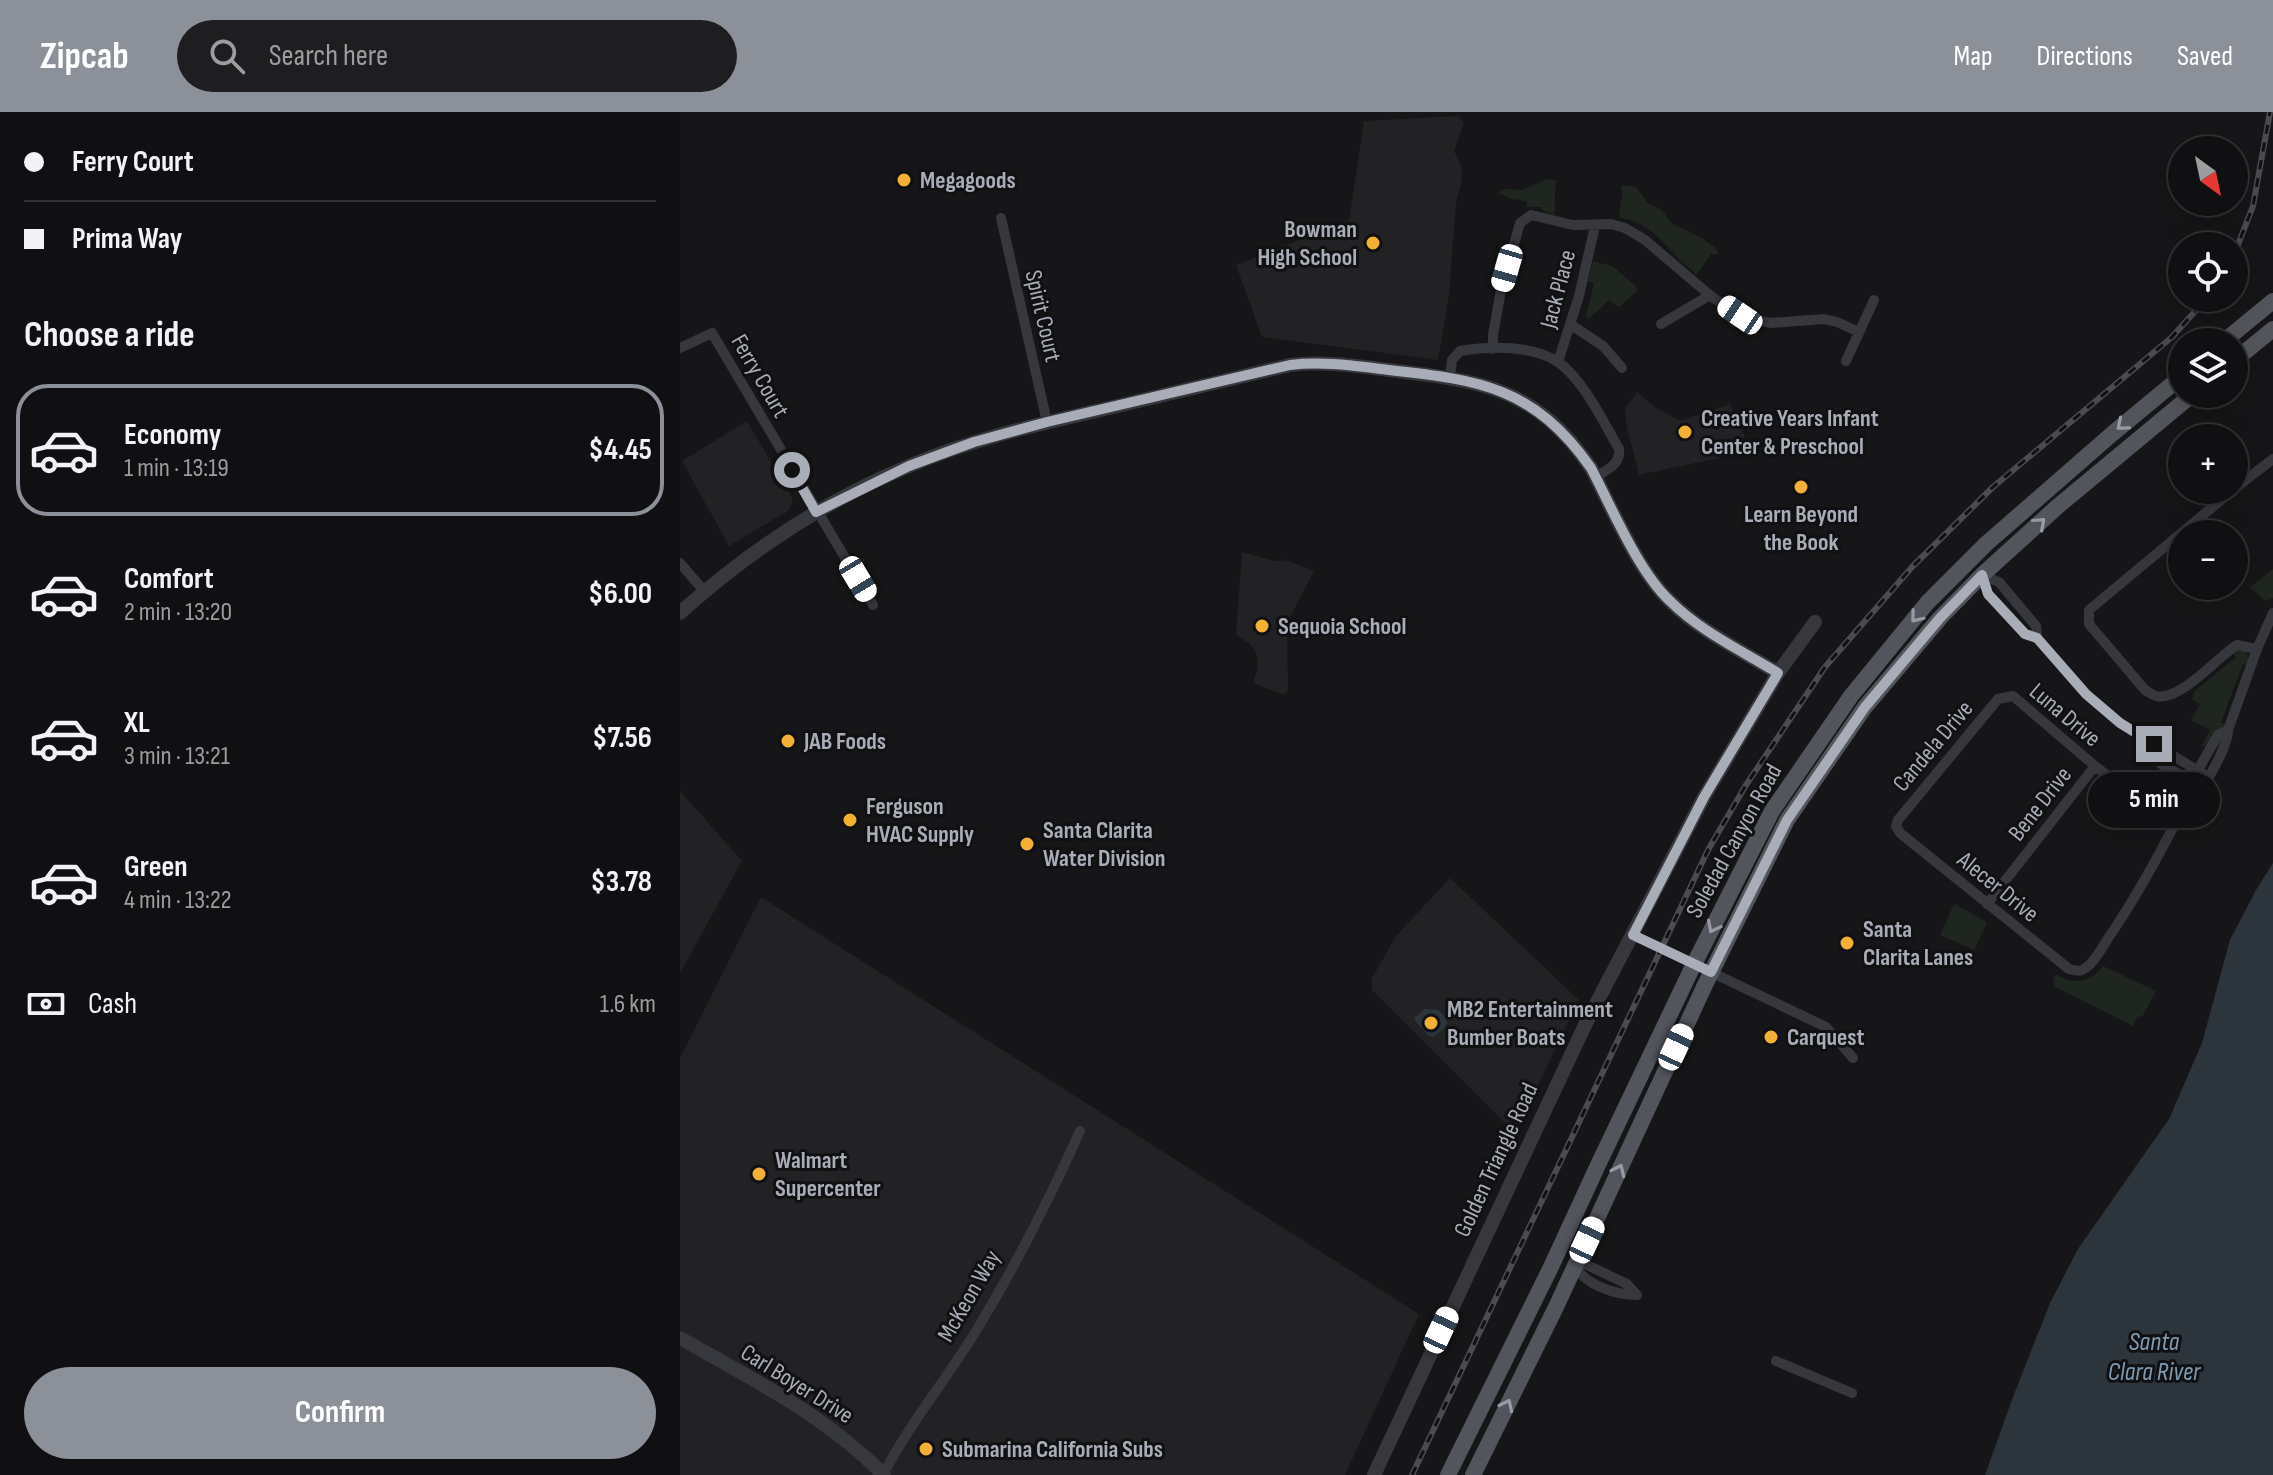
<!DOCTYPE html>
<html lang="en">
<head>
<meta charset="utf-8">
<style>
	:root { --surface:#101012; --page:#1e1e20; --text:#f1f3f6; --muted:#9c9d9f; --line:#303032; --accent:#8c9099 }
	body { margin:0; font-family:"Sofia Sans Condensed",sans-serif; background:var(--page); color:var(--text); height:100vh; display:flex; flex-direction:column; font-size:30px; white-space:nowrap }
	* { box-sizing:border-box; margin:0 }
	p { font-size:26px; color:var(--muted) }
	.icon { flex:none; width:44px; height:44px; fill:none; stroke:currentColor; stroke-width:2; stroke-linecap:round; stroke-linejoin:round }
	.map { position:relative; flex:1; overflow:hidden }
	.panel { display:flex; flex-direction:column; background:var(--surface); width:680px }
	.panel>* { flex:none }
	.banner { display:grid; align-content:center; height:176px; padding:0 24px; background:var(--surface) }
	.needle { width:52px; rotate:147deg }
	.buttons { position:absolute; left:1488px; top:24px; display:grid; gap:16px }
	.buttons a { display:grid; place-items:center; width:80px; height:80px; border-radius:50%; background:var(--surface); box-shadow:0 8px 32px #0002,0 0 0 2px var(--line); font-size:40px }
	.end { position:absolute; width:36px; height:36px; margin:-18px; border:10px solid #a8adb8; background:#111; box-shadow:0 0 0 4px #111 }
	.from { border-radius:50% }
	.bubble { position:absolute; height:56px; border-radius:28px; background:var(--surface); box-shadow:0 8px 32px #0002,0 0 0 2px var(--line); font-size:26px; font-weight:700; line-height:56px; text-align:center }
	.car { position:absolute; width:24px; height:48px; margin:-24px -12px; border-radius:10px; box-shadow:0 0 6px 2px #0007; background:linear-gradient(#fff 24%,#345 0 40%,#fff 0 76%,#345 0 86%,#fff 0) }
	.banner b { display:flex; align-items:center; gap:28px; height:76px; font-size:30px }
	.banner b+b { border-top:2px solid var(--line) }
	.banner i { width:20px; height:20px; background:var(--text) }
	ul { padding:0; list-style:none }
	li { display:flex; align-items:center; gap:24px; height:132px; margin:0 16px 12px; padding:0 8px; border:4px solid transparent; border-radius:32px }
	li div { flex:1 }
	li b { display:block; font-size:30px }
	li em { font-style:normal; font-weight:700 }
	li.on { border-color:var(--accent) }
	li>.icon { width:72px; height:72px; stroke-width:1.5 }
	h2 { padding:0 24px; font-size:36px; line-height:96px }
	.pay { display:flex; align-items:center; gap:20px; height:88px; padding:0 24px; font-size:30px }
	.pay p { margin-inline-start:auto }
	.primary-button { display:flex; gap:16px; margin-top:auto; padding:16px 24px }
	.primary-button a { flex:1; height:92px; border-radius:48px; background:var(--accent); color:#fff; font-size:32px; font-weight:700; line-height:92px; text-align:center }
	header { display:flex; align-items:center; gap:48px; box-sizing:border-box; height:112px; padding:0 40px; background:var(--accent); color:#fff }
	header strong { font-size:38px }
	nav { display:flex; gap:44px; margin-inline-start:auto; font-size:28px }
	.search { width:560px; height:72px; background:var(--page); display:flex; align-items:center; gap:20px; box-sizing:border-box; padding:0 28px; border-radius:44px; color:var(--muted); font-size:30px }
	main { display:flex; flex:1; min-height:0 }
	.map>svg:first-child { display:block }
	.built { fill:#222225 }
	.green { fill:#1e261f }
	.water { fill:#2c353c }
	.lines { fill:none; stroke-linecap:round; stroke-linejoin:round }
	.minor { stroke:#37383d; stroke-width:10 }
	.tertiary { stroke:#37383d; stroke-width:14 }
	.primary { stroke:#53555c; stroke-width:16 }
	.rail-casing { stroke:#4a4c52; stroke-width:6 }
	.rail { stroke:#111113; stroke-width:3; stroke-dasharray:9; stroke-linecap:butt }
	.oneway { stroke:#979ba6 }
	.route { stroke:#a8adb8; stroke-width:10 }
	.poi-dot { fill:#f2b134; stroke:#111113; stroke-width:3 }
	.labels { text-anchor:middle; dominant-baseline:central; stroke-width:6; stroke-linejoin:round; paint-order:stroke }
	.poi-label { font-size:24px; font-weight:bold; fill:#a8adb8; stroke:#111113; text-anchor:start }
	.street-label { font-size:24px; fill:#a8adb8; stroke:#111113 }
	.water-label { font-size:26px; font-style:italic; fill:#7f9bb3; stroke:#111113 }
</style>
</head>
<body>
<header>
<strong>Zipcab</strong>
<div class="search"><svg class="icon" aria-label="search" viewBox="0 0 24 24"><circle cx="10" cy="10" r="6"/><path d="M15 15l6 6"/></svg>Search here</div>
<nav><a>Map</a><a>Directions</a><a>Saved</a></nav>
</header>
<main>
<section class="panel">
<div class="banner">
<b><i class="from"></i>Ferry Court</b>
<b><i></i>Prima Way</b>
</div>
<h2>Choose a ride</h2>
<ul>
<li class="on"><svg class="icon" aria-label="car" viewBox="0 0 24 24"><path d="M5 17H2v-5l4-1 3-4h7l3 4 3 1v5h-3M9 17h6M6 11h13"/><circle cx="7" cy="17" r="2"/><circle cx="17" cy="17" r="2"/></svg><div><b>Economy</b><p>1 min · 13:19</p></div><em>$4.45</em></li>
<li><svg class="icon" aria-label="car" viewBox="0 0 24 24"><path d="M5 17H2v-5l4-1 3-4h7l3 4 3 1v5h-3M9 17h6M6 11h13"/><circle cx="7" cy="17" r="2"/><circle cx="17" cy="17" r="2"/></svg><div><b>Comfort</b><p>2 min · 13:20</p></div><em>$6.00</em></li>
<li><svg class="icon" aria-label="car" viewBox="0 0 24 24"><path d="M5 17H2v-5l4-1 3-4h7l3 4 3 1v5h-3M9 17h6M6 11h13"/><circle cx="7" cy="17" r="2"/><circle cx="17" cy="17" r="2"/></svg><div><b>XL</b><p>3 min · 13:21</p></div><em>$7.56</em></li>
<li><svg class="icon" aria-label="car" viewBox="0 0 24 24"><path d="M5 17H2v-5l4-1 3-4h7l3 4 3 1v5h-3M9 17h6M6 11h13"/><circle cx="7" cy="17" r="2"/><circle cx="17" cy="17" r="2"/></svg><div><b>Green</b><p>4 min · 13:22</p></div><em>$3.78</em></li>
</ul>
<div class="pay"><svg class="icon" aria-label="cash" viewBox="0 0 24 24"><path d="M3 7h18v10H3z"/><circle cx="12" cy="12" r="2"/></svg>Cash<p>1.6 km</p></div>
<div class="primary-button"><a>Confirm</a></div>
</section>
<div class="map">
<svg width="1593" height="1363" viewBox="0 0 1593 1363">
	<rect width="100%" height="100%" fill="#161618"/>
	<path class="built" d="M779,4L784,11L774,39L782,55L781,71L776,91L769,184L758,248L582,225L556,153L669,108L684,9Z
		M957,280L975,295L1000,309L1050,292L1065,325L1052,332L1039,346L959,363L947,316L945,301L946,295Z
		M67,309L113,387L109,398L49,434L2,349Z
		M562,440L595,449H602L603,447L634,459L609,507L607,521L608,578L604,583L573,571L578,555L576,540L569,531L556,523Z
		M0,679L62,749L0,861Z
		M770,766L899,888L835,1021L692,878V866L716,824Z
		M81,785L739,1202L665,1363H0V946Z"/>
	<path class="green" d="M867,67L876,68L874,103L862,98L861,95H846L847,90L835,87L834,88L818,81L826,77L842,78Z
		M941,73L956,75L967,90L982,98L991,111L1022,126L1037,137L1038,142H1031L1016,163C1011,156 1004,152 997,145C981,128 966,109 941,106L939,104L942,83Z
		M913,149L932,154L955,173L957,179L939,195L929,188L909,207L906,204L914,171L908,169Z
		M1593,457V486L1585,489L1570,475Z
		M1560,537L1566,540L1569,546L1566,553L1563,552L1541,610L1544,613L1525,635L1522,634L1530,618L1511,608L1520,592L1512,588L1515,579L1556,545L1553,541Z
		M1274,792L1290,800L1307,811L1294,838L1260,823Z
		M1423,854L1476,879L1462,905L1458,904L1453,914L1375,875L1373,870L1375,862C1393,873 1410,871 1423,854Z"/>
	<path class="water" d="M1593,751V1363H1305L1333,1285L1370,1191L1398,1137L1489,1007L1522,931L1550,828L1576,778Z
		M745,897L759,898L767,908L766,915L753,925L747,923C744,916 737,914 734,906Z"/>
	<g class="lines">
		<path class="minor" d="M321,106L367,310
			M890,212L923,234L942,256
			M981,212L1030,183
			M0,236L32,221L193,493
			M813,237V223L821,178L840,111L851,103L893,113L931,112L945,116L965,128L1032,185L1060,203L1090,211L1144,207L1157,210L1179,220
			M1166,249L1194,188
			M878,250L899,184L915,114
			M770,265L772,248L780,239C810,234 852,233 878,250C903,267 924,311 939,337C941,353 927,357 916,365
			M1554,377L1593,347
			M1553,378L1409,498V512L1465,578C1469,580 1472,583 1476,584C1500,590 1537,545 1557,533L1577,537
			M0,451L24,479
			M1302,463L1308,482L1345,522L1357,526L1406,582L1440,611L1528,665
			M1302,463L1319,470L1356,514L1357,526
			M1548,618C1549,635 1513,697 1498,706V694L1511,670L1538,623Z
			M1548,618L1577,537L1593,501
			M1474,632L1476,645L1481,652L1516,672
			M1493,715L1415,654L1333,584L1318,587L1218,708L1216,714L1220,721L1389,857C1396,859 1401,860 1407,855C1416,848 1422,835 1429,825C1455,787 1477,747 1498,706
			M1307,792L1415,654
			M953,823L1146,915L1173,946
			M905,1152L947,1172L957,1183C936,1183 905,1173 895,1154Z
			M1096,1249L1172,1281
			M203,1363C229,1312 266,1268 296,1219C335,1155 369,1088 400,1019"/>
		<path class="tertiary" d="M0,501C68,440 144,389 229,354C294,326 364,311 433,295C492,281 551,267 610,253C643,249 675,254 709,258C800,269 855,274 911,356C932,396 958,459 990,489C1020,519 1062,539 1098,561
			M0,1226C75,1269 142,1301 204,1363
			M694,1363L905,913L1024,685L1098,561L1135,510"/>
		<path class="primary" d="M1543,230L1593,189
			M1554,249L1593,217
			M768,1363L870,1157L918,1053L1014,852L1092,699L1171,584L1247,491L1307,431L1432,322L1502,264
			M793,1363L876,1195L1024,875L1107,708L1185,595L1260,506L1302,463L1377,395L1513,282"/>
		<defs>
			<path id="rail" d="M1554,143L1573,94L1590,0
				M732,1363L1028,738L1066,673L1145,555L1232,455L1313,375L1492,225L1527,186"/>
		</defs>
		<use href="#rail" class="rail-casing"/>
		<use href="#rail" class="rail"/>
	</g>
	<defs><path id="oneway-chevron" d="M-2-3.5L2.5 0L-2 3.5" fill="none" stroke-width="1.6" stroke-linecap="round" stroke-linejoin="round" transform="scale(2)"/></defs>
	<g class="oneway">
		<use href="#oneway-chevron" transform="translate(1442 313) rotate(140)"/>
		<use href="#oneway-chevron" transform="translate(1360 411) rotate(-42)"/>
		<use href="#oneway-chevron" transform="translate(1236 505) rotate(129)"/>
		<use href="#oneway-chevron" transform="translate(1033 815) rotate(117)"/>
		<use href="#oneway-chevron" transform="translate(939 1058) rotate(-65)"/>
		<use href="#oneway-chevron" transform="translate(827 1293) rotate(-64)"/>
	</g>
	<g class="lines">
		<path class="route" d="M112,358L136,400L229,354L294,330L367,310L610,253C643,249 675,254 709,258C800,268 854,275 911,356C932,396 958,459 990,489C1020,519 1062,539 1098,561L1024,685L953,823L1031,860L1107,708L1185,595L1260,506L1302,463L1308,482L1345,522L1357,526L1406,582L1440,611L1474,632"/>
	</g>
	<g class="poi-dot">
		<circle cx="224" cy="68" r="8"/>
		<circle cx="693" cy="131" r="8"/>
		<circle cx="1005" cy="320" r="8"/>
		<circle cx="1121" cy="375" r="8"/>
		<circle cx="582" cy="514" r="8"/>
		<circle cx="108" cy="629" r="8"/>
		<circle cx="170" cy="708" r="8"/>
		<circle cx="347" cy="732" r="8"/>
		<circle cx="1167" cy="831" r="8"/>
		<circle cx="751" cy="911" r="8"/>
		<circle cx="1091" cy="925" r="8"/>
		<circle cx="79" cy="1062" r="8"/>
		<circle cx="246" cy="1337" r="8"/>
	</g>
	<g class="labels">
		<g class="poi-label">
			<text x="240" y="68">Megagoods</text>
			<text x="677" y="117" text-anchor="end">Bowman<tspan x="677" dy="28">High School</tspan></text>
			<text x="1021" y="306">Creative Years Infant<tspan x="1021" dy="28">Center &amp; Preschool</tspan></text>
			<text x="1121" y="402" text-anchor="middle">Learn Beyond<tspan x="1121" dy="28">the Book</tspan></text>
			<text x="598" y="514">Sequoia School</text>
			<text x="124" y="629">JAB Foods</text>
			<text x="186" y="694">Ferguson<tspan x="186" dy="28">HVAC Supply</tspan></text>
			<text x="363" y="718">Santa Clarita<tspan x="363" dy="28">Water Division</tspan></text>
			<text x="1183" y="817">Santa<tspan x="1183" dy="28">Clarita Lanes</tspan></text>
			<text x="767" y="897">MB2 Entertainment<tspan x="767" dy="28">Bumber Boats</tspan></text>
			<text x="1107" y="925">Carquest</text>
			<text x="95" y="1048">Walmart<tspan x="95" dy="28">Supercenter</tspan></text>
			<text x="262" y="1337">Submarina California Subs</text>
		</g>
		<g class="street-label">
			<text transform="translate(878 177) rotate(-75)">Jack Place</text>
			<text transform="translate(363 204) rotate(77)">Spirit Court</text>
			<text transform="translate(80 264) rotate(60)">Ferry Court</text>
			<text transform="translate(1385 603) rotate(40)">Luna Drive</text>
			<text transform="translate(1253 634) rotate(-50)">Candela Drive</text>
			<text transform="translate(1360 692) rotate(-52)">Bene Drive</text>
			<text transform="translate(1054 729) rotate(-61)">Soledad Canyon Road</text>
			<text transform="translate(1318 775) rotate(39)">Alecer Drive</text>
			<text transform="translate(816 1048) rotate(-65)">Golden Triangle Road</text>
			<text transform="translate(289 1184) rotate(-60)">McKeon Way</text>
			<text transform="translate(117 1272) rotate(32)">Carl Boyer Drive</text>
		</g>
		<g class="water-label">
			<text x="1474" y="1230">Santa<tspan x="1474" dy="30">Clara River</tspan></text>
		</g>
	</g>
</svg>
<div class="buttons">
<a><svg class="needle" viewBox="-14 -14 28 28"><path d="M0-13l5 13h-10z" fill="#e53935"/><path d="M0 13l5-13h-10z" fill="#9c9d9f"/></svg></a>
<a><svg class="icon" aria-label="locate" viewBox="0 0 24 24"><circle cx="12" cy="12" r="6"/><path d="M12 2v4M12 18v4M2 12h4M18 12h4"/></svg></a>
<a><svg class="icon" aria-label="layers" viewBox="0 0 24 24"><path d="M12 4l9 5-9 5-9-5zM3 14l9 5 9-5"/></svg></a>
<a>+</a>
<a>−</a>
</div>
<i class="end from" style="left:112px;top:358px"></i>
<i class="end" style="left:1474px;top:632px"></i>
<div class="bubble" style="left:1408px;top:660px;width:132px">5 min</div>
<i class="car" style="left:827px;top:156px;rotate:196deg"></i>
<i class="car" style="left:1060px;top:203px;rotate:304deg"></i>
<i class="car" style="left:178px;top:467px;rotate:149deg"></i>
<i class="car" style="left:996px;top:935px;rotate:25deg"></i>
<i class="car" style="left:907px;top:1128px;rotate:25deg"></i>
<i class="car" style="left:761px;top:1218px;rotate:25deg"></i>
</div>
</main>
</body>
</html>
